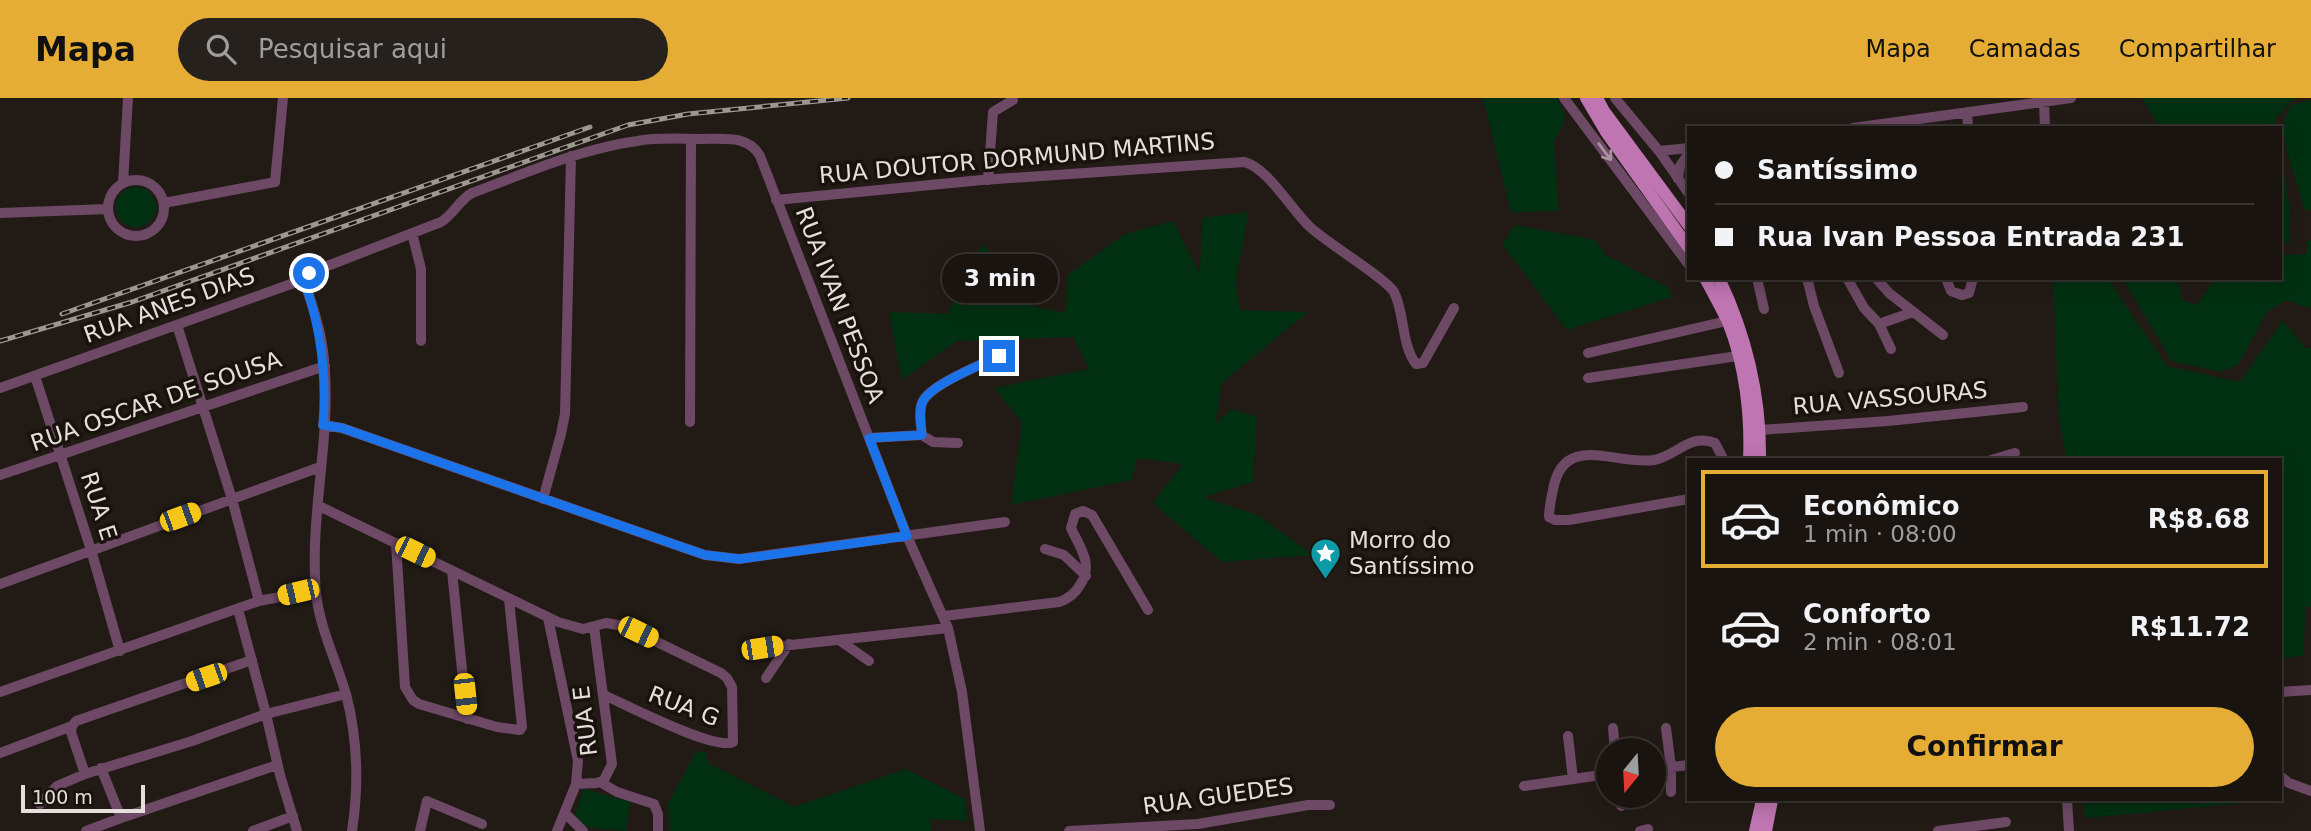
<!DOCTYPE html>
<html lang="pt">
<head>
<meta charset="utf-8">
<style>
	:root { --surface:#1a1410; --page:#27211e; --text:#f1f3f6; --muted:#9f9e9f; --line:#383330; --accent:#e5ad36 }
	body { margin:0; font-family:"DejaVu Sans",sans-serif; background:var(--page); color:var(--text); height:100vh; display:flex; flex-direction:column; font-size:26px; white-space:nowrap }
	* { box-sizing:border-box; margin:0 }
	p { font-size:23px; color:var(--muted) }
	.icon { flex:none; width:38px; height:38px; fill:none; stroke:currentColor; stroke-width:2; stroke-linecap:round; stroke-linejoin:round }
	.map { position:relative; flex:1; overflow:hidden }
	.details { position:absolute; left:1687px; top:360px; width:595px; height:343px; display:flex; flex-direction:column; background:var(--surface); border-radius:0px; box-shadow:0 4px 18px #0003,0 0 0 2px var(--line) }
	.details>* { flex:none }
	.guide { position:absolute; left:1687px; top:28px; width:595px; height:154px; border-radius:0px; box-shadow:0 4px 18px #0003,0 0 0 2px var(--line); display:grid; align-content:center; height:154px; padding:0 28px; background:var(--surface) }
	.needle { width:46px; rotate:198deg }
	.controls { position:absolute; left:1596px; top:640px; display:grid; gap:14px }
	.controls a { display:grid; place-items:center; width:70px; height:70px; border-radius:50%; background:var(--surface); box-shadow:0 4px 18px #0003,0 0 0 2px var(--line); font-size:35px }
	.scale { position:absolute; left:21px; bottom:18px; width:124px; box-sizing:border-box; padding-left:7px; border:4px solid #e4dfdb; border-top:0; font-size:19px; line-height:24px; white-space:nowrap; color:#e4dfdb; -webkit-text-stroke:5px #19120c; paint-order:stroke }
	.end { position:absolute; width:32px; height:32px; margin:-16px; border:9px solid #1a73e8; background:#fff; box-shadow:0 0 0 4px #fff }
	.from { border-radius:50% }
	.bubble { position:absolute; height:49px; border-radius:24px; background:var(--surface); box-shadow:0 4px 18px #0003,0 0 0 2px var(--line); font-size:23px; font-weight:800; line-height:49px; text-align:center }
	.car { position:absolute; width:21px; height:42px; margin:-21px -10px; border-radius:9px; box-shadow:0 0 5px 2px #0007; background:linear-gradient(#f5c518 24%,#345 0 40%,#f5c518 0 76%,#345 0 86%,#f5c518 0) }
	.guide b { display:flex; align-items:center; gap:24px; height:66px; font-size:26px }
	.guide b+b { border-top:2px solid var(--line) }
	.guide i { width:18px; height:18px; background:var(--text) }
	ul { padding:12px 0 0; list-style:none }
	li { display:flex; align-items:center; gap:21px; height:98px; margin:0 14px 10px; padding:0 14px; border:4px solid transparent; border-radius:0px }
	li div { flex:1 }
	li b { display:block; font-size:26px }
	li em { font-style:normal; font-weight:800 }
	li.active { border-color:var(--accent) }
	li>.icon { width:63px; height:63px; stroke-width:1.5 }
	.primary-button { display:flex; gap:14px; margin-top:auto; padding:14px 28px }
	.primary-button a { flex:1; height:80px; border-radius:42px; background:var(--accent); color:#111; font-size:28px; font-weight:800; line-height:80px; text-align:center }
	header { display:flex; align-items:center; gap:42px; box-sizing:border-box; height:98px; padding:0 35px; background:var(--accent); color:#111 }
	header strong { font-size:33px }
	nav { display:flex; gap:38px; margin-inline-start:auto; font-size:24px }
	.search { width:490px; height:63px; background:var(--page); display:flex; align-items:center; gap:18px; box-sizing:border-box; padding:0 24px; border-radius:38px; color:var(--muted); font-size:26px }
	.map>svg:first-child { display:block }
	.green { fill:#003011 }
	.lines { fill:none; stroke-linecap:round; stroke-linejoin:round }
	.minor { stroke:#6d4966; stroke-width:10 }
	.major { stroke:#bf75b1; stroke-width:12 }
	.rail-casing { stroke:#9d9792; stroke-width:5 }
	.rail { stroke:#19120c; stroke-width:2.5; stroke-dasharray:8; stroke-linecap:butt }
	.oneway { stroke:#a894a0 }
	.route { stroke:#1a73e8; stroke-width:9 }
	.labels { text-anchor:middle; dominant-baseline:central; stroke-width:7; stroke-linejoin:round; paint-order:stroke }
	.street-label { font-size:23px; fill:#e4dfdb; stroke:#19120c }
	.poi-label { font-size:23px; fill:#e4dfdb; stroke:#19120c; text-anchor:start }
</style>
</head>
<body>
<header>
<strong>Mapa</strong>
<div class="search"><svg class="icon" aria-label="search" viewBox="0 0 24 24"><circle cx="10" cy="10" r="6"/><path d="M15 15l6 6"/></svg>Pesquisar aqui</div>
<nav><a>Mapa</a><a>Camadas</a><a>Compartilhar</a></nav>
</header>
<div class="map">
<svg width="2311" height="733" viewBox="0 0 2311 733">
	<rect width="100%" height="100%" fill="#221b15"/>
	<path class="green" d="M1483,0H1557L1566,19L1554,44L1559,113L1511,114Z
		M2142,0H2294L2275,21L2277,30H2160Z
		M2311,2V113L2305,112L2288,57L2282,28L2291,7Z
		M2280,51L2290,111L2289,145L2280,143Z
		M116 109a20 20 0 1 1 40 0a20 20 0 1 1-40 0Z
		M1248,114L1236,185L1240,212L1308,214L1222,285L1216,325L1232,311L1257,319L1253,384L1203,399L1259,418L1313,457L1222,464L1153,405L1183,366L1137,360L1132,382L1011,407L1022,324L994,290L1089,271L1073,239L957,243L902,282L889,214L948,216L983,145L1031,208L1065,215L1068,177L1125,136L1173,123L1200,176L1202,120Z
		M1515,127L1595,142L1606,157L1667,189L1672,199L1567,232L1502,146Z
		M2306,143H2311V211L2287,202L2267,214L2238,267L2221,274L2172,263L2122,180H2177L2182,202L2197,207L2215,180H2280V157L2307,156Z
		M2053,180H2107L2167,268L2240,284L2283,222L2304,249L2311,250V509H2305L2304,557L2280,561V362H2067L2059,322Z
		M696,653L705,654L708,665L794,709L906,671L965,701L967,723L931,721V733H670L668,706Z
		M584,691L631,704L626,733L587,729L575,717Z
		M2084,702H2275L2085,720Z"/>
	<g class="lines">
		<path class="minor" d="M1564,0L1689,167
			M1615,0L1659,53L1689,96
			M2044,3L2045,30
			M1967,14L1968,30
			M1853,30L2071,0
			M1659,53L1689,50
			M1678,81L1680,68L1689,55
			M988,82L993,14L1013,2
			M108 110a28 28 0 1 1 56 0a28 28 0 1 1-56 0Z
			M123,85L128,0
			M776,102L982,82L1244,64C1267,69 1291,111 1309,128C1325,144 1386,180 1394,194C1405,216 1401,246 1416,266L1423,265L1454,210
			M164,105L275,84L283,0
			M0,115L108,111
			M412,135L421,171V243
			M303,180C312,206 322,234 324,262C332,339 309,417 316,495C320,531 336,562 346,596C358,642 359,687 352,733
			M1757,180L1764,211
			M1807,180L1814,208L1839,275
			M1847,180L1864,210L1879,226L1891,251
			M1876,180L1889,195L1943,237
			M1946,180L1951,193L1962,197L1969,195L1973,180
			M1879,226L1913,214
			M177,227L232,401L259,503
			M1588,255L1727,223
			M35,278L91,452L120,553
			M1588,280L1738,258
			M0,290L291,186L317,172L441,124C454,116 459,102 472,95C526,75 580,51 637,43C659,39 681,41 702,41C724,41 748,37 760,58L907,438L948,530L962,594L980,733
			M690,324L691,41
			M323,327L342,330L676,447L705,457L739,461L1005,424
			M1760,332L1888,323L2023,309
			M922,337C921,327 918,312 923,303C932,286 981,267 999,258
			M869,340L922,337L933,344L958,345
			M1991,362L2015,355
			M0,377L325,268
			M543,401L561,336L565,316L571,58
			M1689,401L1569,422H1555L1549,419C1549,410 1551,401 1553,392C1563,333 1617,368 1654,362C1677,358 1689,335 1715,345L1724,362
			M319,408L558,524L583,531L606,525L624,528L721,575L727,580L732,589L733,644C715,653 626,607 604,597
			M396,445L405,589L413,602L419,606L497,629L520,632L522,629L509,501
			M1045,451L1064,457L1086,478
			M452,473L467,621
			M0,486L320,369
			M238,511L266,616L280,677L297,733
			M944,518L1059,504C1068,501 1075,496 1080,487C1094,466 1080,450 1071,430L1075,416L1083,413L1092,417L1148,512
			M548,520L578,663L576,686L557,733
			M839,542L869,563
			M763,550L948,530
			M766,580L789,546
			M0,594L259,503L316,492
			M2280,594L2311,592
			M1613,630L1615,653
			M1666,630L1671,669V694
			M1568,638L1573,681
			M0,655L72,628
			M101,670L121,720L277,667
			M1654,671L1689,667
			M85,676L71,634L72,628L76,623L252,562
			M2280,678L2289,685L2311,693
			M600,684L617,694L654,706L658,716V733
			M576,686L597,685L604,682L612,666L594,529
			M1524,688L1608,676
			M1620,698L1621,708
			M2067,702L2069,733
			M40,706L57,688L85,676L192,643L266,616L346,596
			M565,715L583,733
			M86,733L121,720
			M253,733L293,718
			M420,733L427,703L482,726
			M1069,733L1198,726L1308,707H1330
			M1640,733L1648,731
			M1938,733L2006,724"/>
		<path class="major" d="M1586,0L1606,34L1689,150
			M1597,0L1604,13L1689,128
			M1705,180C1713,195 1721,209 1728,224C1745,266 1751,317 1749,362
			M1719,180C1746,237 1761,299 1760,362
			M1755,733L1762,702
			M1766,733L1772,702"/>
		<defs>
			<path id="rail" d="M62,216L590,29
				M0,243L132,204L628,27L688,16L848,0"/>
		</defs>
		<use href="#rail" class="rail-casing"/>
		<use href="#rail" class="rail"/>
	</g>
	<defs><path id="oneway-shaft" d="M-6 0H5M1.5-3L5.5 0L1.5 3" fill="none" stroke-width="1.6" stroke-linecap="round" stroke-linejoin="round" transform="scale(1.75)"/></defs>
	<use class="oneway" href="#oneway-shaft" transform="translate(1605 54) rotate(53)"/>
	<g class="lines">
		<path class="route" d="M309,175L303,180C321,228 327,275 323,327L342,330L676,447L705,457L740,461L907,438L869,340L922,337C921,327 918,312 923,303C932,286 981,267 999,258"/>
	</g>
	<defs>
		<symbol id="sight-pin" viewBox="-11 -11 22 30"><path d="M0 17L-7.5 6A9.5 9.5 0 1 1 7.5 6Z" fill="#0f9aa8" stroke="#19120c"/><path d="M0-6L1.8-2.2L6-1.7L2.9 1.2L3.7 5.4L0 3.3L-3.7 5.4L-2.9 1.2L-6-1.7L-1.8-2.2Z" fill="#fff"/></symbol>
	</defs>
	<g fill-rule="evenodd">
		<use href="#sight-pin" x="1308" y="438" width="35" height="47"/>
	</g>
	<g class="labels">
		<g class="street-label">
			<text transform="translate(1017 60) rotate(-5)">RUA DOUTOR DORMUND MARTINS</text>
			<text transform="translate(169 207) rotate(-20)">RUA ANES DIAS</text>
			<text transform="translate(840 207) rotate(69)">RUA IVAN PESSOA</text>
			<text transform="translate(1890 300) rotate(-5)">RUA VASSOURAS</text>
			<text transform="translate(156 303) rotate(-19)">RUA OSCAR DE SOUSA</text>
			<text transform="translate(99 408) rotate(72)">RUA E</text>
			<text transform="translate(684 608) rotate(21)">RUA G</text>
			<text transform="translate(585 623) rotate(-97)">RUA E</text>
			<text transform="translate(1218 698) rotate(-8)">RUA GUEDES</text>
		</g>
		<g class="poi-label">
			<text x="1349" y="442">Morro do<tspan x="1349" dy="26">Santíssimo</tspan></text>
		</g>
	</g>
</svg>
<div class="controls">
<a><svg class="needle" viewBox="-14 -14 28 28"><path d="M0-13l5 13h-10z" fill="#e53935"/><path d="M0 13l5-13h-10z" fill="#9f9e9f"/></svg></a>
</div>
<div class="scale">100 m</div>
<i class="end from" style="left:309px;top:175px"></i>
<i class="end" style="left:999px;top:258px"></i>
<div class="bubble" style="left:942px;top:156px;width:116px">3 min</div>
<i class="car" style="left:180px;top:419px;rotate:70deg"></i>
<i class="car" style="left:415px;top:454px;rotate:116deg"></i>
<i class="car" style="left:298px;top:494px;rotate:257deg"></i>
<i class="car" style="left:638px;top:534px;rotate:116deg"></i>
<i class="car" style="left:762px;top:550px;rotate:81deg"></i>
<i class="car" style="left:206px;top:579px;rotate:251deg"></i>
<i class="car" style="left:465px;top:596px;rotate:174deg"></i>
<div class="guide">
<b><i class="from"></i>Santíssimo</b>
<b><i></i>Rua Ivan Pessoa Entrada 231</b>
</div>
<section class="details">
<ul>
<li class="active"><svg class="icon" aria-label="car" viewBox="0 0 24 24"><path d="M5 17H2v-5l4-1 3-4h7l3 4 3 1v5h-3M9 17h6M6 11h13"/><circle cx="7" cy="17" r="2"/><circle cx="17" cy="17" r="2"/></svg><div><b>Econômico</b><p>1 min · 08:00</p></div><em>R$8.68</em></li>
<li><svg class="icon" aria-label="car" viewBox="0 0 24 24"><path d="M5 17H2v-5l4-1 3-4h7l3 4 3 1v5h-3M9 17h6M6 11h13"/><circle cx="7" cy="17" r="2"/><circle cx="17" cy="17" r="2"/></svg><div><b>Conforto</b><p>2 min · 08:01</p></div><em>R$11.72</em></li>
</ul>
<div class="primary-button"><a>Confirmar</a></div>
</section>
</div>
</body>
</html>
